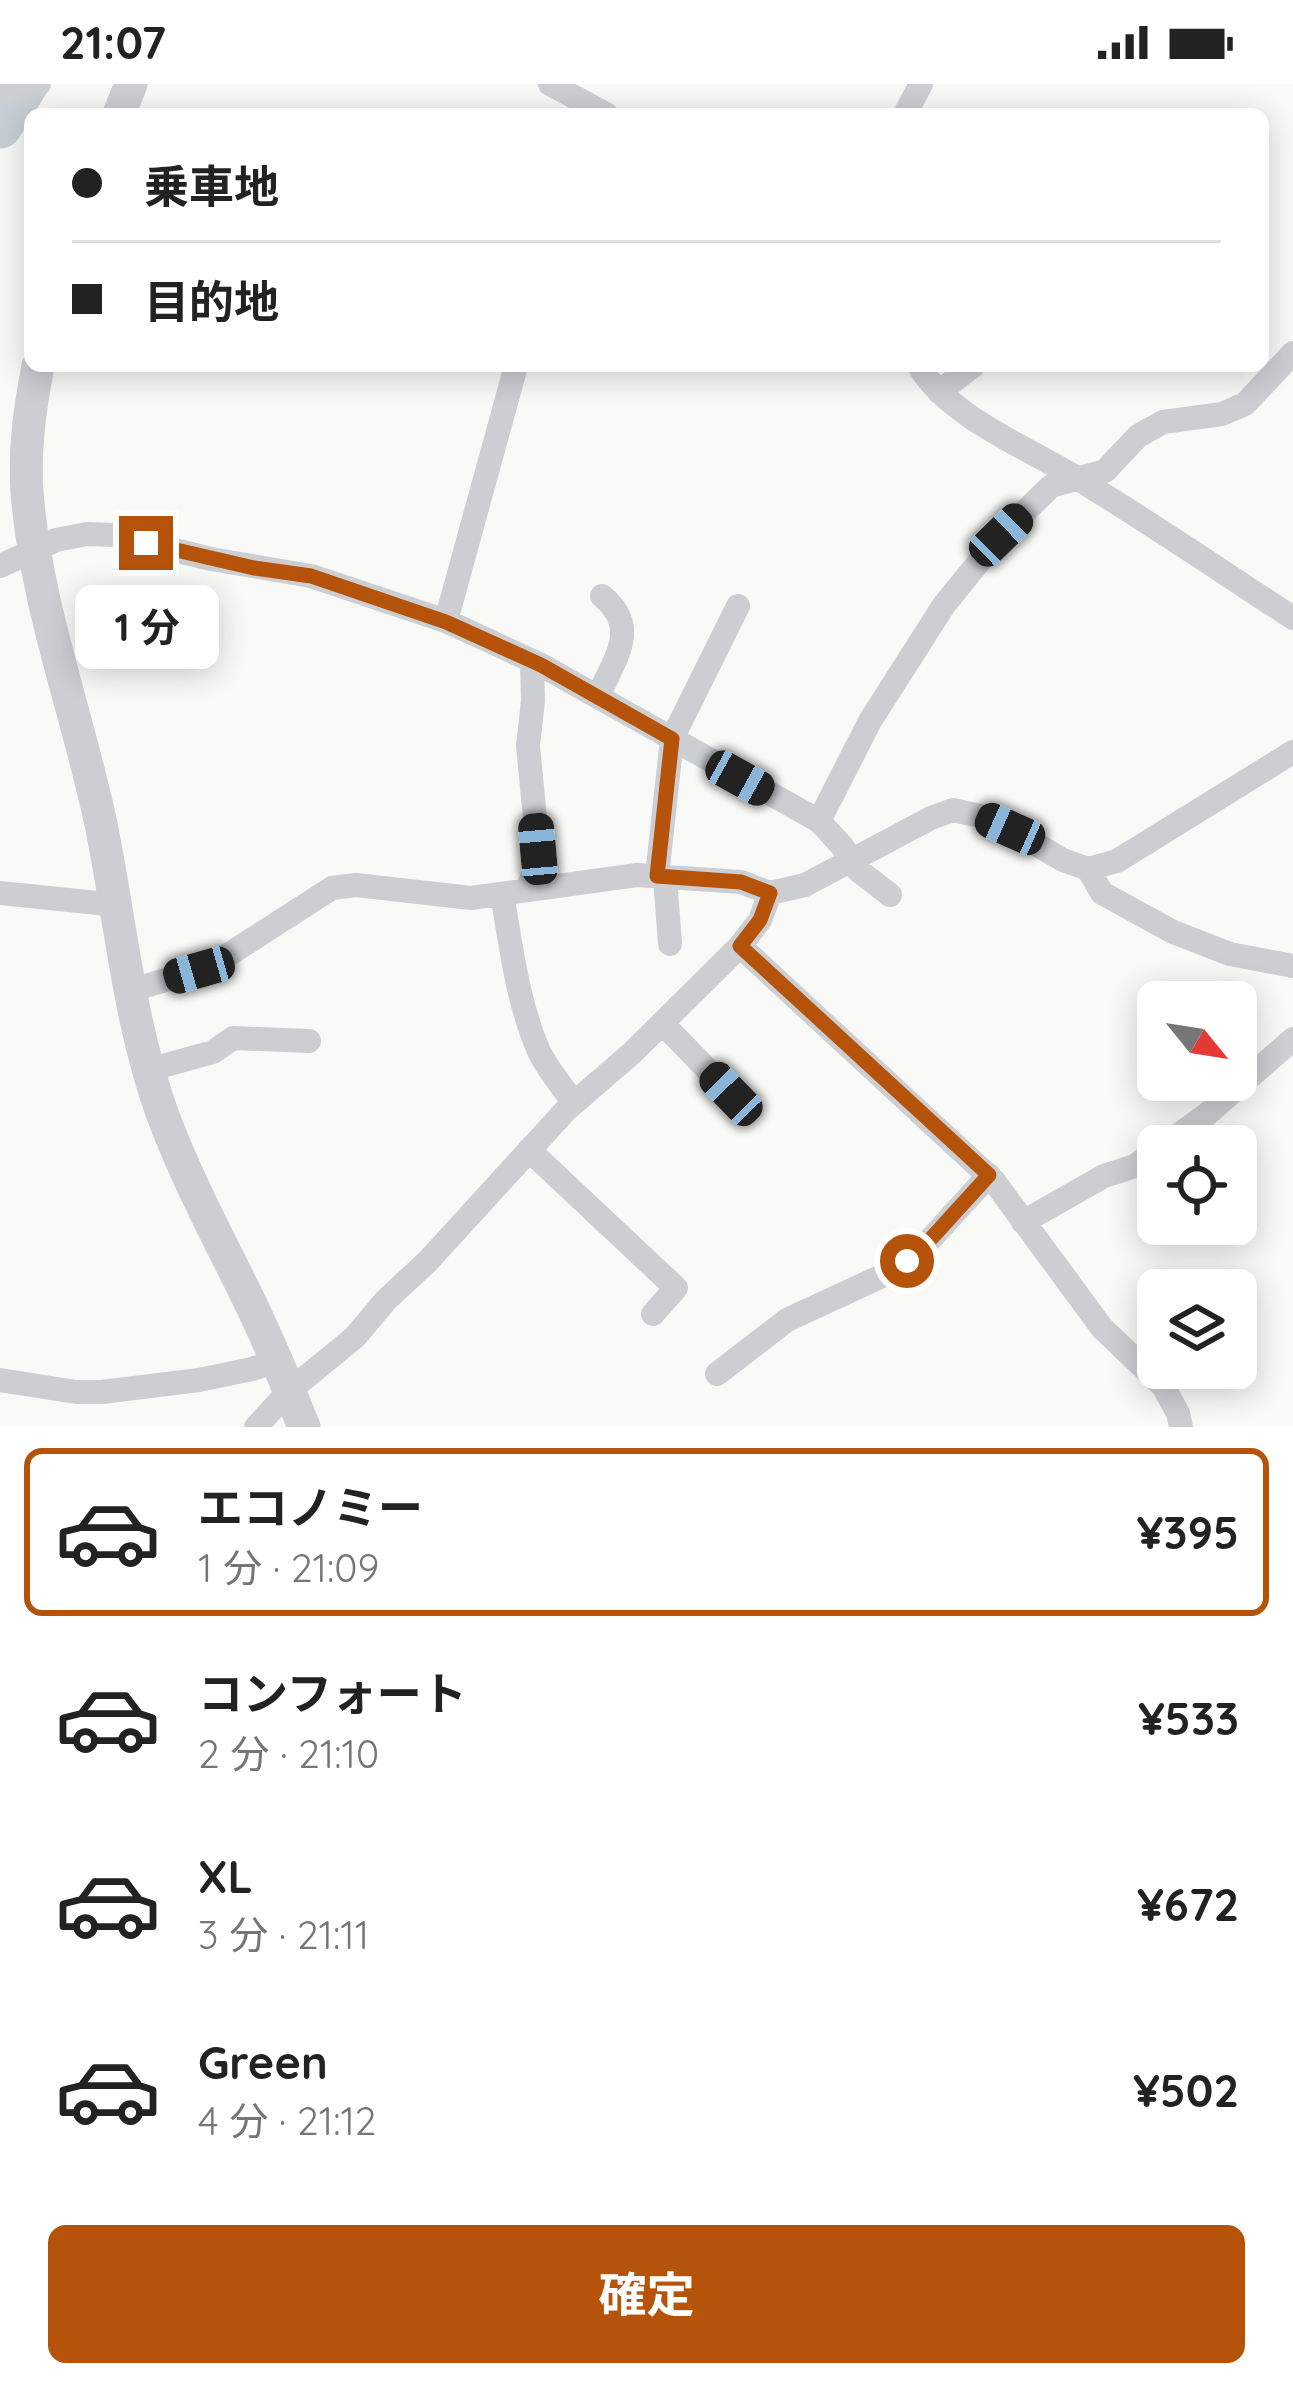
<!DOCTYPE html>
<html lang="ja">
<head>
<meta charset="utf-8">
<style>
	:root { --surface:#fff; --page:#f2f2f2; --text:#222; --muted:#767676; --line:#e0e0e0; --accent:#b45309 }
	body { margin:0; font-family:Quicksand,"Noto Sans JP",sans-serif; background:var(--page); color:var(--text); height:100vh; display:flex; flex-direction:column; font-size:45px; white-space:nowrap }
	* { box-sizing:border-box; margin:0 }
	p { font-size:39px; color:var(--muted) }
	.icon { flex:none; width:66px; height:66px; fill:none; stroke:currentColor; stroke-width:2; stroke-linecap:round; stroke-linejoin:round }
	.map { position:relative; height:1343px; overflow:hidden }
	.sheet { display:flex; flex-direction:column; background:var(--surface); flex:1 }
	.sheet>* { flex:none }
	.banner { position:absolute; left:24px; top:24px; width:1245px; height:264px; border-radius:18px; box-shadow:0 6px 30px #0003; display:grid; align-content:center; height:264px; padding:0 48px; background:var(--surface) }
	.needle { width:78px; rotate:120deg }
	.fabs { position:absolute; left:1137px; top:897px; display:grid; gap:24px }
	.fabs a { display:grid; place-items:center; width:120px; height:120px; border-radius:18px; background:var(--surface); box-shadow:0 6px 30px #0003; font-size:60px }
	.end { position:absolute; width:54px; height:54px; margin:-27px; border:15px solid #b45309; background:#fff; box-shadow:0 0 0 6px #fff }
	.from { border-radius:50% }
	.bubble { position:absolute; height:84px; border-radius:18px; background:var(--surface); box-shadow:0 6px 30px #0003; font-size:39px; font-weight:700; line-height:84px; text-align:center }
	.car { position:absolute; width:36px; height:72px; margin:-36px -18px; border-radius:15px; box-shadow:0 0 9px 3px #0007; background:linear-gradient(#222 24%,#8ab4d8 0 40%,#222 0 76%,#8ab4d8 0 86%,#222 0) }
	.banner b { display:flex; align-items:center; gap:42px; height:114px; font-size:45px }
	.banner b+b { border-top:3px solid var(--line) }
	.banner i { width:30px; height:30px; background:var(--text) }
	ul { padding:21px 0 0; list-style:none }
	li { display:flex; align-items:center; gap:36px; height:168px; margin:0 24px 18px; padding:0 24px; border:6px solid transparent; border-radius:18px }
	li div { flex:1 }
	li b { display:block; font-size:45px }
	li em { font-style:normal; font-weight:700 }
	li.current { border-color:var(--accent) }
	li>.icon { width:108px; height:108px; stroke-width:1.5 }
	.action { display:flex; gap:24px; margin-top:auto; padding:24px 48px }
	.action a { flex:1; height:138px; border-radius:18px; background:var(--accent); color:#fff; font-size:48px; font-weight:700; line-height:138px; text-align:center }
	.status { display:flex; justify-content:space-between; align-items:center; height:84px; padding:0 60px; background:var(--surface); direction:ltr }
	.status svg { height:33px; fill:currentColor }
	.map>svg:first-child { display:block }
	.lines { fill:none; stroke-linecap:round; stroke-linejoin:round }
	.river { stroke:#c7cfd6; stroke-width:45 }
	.minor { stroke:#ccced2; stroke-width:24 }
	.tertiary { stroke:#ccced2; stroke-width:33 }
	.route { stroke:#b45309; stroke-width:15 }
</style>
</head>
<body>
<div class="status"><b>21:07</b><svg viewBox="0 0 49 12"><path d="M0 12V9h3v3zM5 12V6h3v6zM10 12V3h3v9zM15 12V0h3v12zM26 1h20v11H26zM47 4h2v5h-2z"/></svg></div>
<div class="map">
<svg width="1293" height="1343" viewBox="0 0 1293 1343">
	<rect width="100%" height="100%" fill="#f9faf7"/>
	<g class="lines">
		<path class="river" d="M0,42L26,0"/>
		<path class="minor" d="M550,0L606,30
			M0,2L11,9L39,0
			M905,30L921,0
			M516,282L446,537L541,581L819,737L842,762L858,786L890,811
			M919,282C948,332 1026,363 1075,393C1149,438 1221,487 1293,534
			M939,308L973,282
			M0,482L56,456L87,450L114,451L211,475L311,492L446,537
			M598,613C614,575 641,544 602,512
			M819,737L870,637L944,521L1001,451L1051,402L1105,387L1138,352L1163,338L1222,330L1245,320L1293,269
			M1088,785L1102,809L1173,848L1230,870L1293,882
			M657,792L672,655L738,522
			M665,793L670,860
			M527,805L536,784L538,765L528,662L533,617L532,577
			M0,809L117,821
			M502,810C511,861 517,916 538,965C546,984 562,1002 574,1019
			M740,862L994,1097L1102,1244L1163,1302L1178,1329L1181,1343
			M132,906L199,886L231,869L332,804L356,801L471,814L637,791L741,798L770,809L805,801L931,734L953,726L980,732L1010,745L1063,776L1088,785L1117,777L1293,668
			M662,939L731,1010
			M148,986L213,968L233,954L309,957
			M1163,1062L1205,1032L1293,955
			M529,1066L676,1204L653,1230
			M1023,1138L1104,1092L1135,1082L1158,1065
			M717,1290L787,1236L884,1191L907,1177L928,1158L989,1091
			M0,1296L76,1308H102L199,1296L252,1285L276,1277
			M256,1343L289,1307L355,1253L386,1216L428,1177L566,1026L632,969L740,862L760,836L770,809"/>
		<path class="tertiary" d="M119,30L131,0
			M38,282C30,324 24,365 27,408C36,523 79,633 102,745C121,841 130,944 165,1037C188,1097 218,1153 246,1210C267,1253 286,1298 304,1343"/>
	</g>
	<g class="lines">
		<path class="route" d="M146,459L254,484L311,492L446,538L541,581L672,655L657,792L741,798L770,809L760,836L740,862L989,1091L928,1158L907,1177"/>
	</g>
</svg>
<div class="fabs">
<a><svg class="needle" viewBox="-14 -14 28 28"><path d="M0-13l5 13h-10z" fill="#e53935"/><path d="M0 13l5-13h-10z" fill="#767676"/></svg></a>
<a><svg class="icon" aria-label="locate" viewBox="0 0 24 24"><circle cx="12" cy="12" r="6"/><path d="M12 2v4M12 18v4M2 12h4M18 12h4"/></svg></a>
<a><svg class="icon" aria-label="layers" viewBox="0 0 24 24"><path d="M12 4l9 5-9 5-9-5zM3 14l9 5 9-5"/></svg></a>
</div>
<i class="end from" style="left:907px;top:1177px"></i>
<i class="end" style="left:146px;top:459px"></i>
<div class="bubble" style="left:75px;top:501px;width:144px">1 分</div>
<i class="car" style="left:1001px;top:451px;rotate:46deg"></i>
<i class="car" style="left:740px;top:694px;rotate:119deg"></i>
<i class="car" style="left:1010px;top:745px;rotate:294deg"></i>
<i class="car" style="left:538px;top:765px;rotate:355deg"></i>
<i class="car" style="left:199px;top:886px;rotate:254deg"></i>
<i class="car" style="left:731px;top:1010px;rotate:316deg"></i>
<div class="banner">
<b><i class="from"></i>乗車地</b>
<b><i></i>目的地</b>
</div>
</div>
<section class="sheet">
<ul>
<li class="current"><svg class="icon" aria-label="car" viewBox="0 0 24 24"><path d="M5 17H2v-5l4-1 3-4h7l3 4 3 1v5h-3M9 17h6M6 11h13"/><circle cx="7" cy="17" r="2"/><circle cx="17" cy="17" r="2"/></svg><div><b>エコノミー</b><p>1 分 · 21:09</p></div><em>¥395</em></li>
<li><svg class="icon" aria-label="car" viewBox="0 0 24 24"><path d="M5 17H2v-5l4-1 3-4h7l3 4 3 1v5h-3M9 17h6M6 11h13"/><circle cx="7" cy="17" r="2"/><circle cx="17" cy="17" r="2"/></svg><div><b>コンフォート</b><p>2 分 · 21:10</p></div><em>¥533</em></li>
<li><svg class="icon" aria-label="car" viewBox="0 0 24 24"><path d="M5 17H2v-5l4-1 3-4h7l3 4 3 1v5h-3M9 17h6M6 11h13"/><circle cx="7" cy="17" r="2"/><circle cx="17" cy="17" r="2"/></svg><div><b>XL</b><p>3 分 · 21:11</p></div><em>¥672</em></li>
<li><svg class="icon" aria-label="car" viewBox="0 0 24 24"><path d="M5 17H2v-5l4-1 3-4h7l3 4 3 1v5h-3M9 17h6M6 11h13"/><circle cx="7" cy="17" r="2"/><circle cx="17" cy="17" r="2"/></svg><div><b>Green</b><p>4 分 · 21:12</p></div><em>¥502</em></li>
</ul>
<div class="action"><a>確定</a></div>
</section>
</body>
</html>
